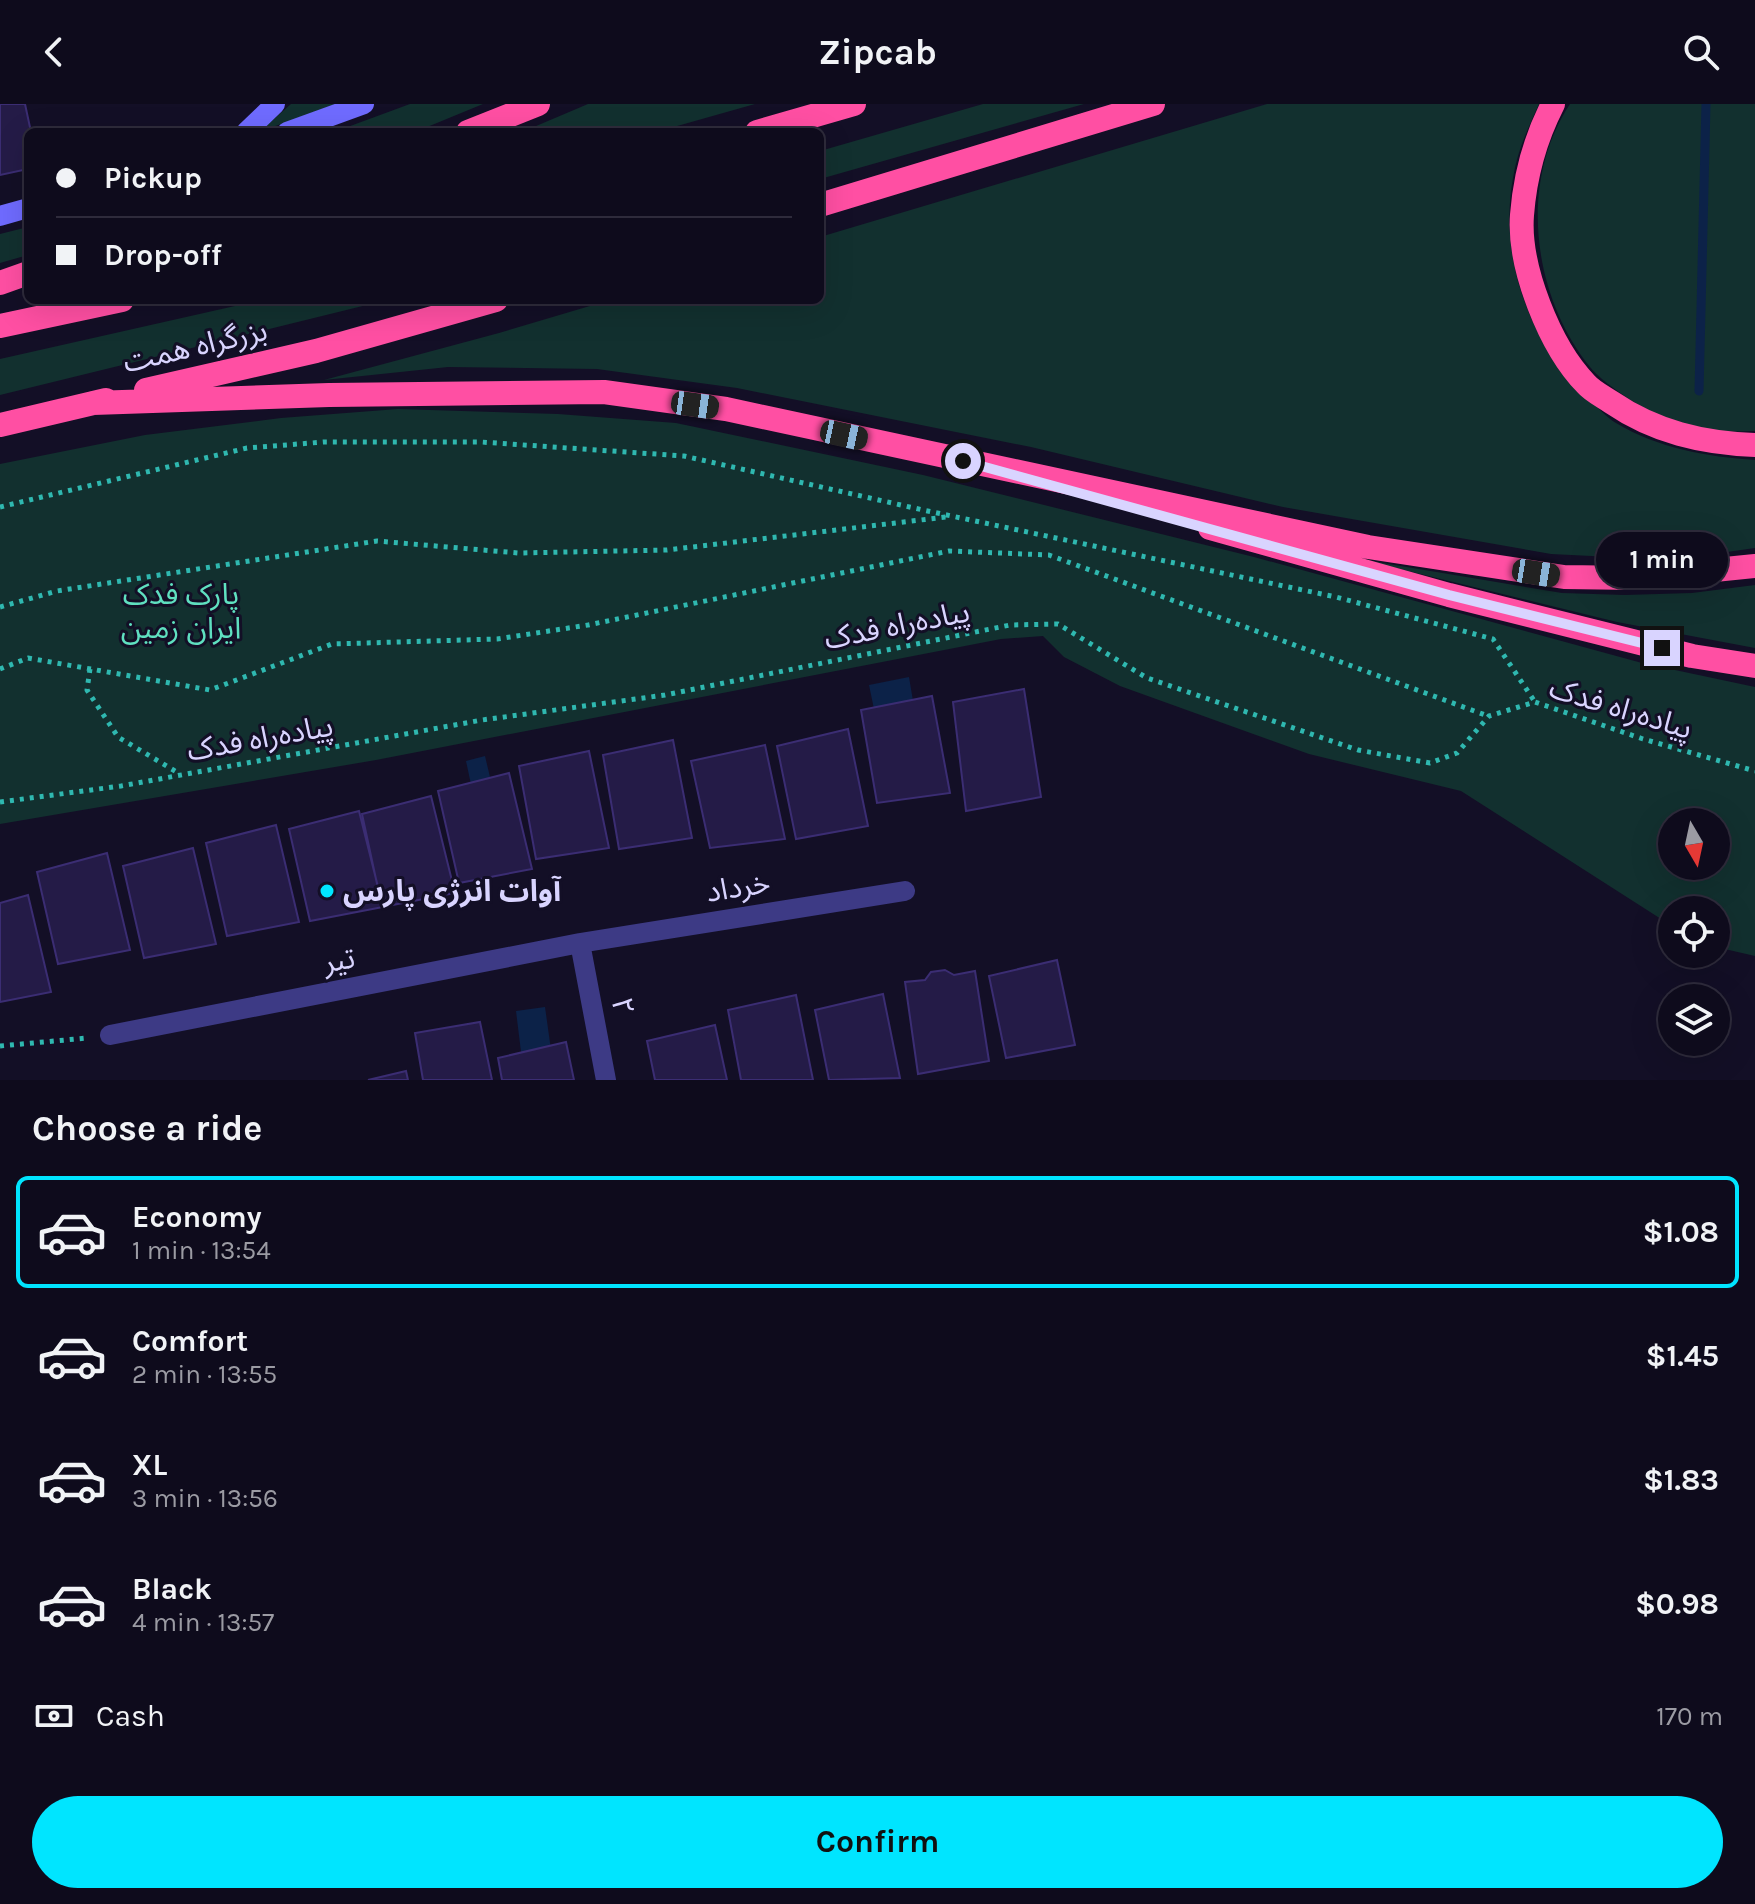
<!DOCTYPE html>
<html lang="en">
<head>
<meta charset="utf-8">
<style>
	:root { --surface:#0e0b1c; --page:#171425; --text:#f1f3f6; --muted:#9b9ba3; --line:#2e2b3b; --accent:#00e5ff }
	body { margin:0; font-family:Karla,"Noto Sans Arabic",sans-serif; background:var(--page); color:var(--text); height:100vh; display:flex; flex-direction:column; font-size:30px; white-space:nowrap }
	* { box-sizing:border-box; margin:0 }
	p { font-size:26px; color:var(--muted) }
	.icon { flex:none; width:44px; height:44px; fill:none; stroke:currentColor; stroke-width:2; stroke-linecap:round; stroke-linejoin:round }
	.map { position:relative; height:976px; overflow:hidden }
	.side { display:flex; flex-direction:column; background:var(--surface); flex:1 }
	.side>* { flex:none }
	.guide { position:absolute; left:24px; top:24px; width:800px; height:176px; border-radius:12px; box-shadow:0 8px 32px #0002,0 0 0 2px var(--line); display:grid; align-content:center; height:176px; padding:0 32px; background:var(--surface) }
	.needle { width:52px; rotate:171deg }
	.tools { position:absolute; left:1658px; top:704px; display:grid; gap:16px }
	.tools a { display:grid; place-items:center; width:72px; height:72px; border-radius:50%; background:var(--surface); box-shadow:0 8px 32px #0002,0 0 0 2px var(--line); font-size:40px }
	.end { position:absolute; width:36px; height:36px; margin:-18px; border:10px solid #d9d4ff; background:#111; box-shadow:0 0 0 4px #111 }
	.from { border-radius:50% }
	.bubble { position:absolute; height:56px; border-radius:28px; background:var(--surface); box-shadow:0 8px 32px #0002,0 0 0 2px var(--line); font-size:26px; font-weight:700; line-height:56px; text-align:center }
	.car { position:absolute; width:24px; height:48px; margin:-24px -12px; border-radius:10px; box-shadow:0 0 6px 2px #0007; background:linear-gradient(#222 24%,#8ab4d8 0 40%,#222 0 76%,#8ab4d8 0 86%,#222 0) }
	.guide b { display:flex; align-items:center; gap:28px; height:76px; font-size:30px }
	.guide b+b { border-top:2px solid var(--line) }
	.guide i { width:20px; height:20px; background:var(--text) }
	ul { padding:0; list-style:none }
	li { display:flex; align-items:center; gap:24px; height:112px; margin:0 16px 12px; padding:0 16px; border:4px solid transparent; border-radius:12px }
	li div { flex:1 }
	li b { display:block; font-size:30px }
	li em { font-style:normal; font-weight:700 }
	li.active { border-color:var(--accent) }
	li>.icon { width:72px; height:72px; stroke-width:1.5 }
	h2 { padding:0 32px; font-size:36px; line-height:96px }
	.pay { display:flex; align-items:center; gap:20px; height:88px; padding:0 32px; font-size:30px }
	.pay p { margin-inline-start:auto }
	.primary-button { display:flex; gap:16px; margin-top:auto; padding:16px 32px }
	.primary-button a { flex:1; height:92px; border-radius:48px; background:var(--accent); color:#111; font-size:32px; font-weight:700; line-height:92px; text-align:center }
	header { display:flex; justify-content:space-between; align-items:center; height:104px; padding:0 32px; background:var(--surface); font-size:36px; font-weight:700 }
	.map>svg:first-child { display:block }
	.green { fill:#12302f; fill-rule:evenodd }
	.water { fill:#0c2248 }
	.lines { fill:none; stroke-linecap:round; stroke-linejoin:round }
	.stream { stroke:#0c2248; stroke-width:9 }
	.building { fill:#241b47; stroke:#3b2d73; stroke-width:2 }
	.path { stroke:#2fb8b0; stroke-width:5; stroke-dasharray:4 6; stroke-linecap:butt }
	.street { stroke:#3d3a85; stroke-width:20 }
	.secondary { stroke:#6f6bff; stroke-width:20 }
	.highway { stroke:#ff4fa3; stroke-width:24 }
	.route { stroke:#d9d4ff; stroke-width:10 }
	.poi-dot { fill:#00e5ff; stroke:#130f26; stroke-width:3 }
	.labels { text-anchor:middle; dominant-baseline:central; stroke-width:6; stroke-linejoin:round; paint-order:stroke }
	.street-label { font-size:30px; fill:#d9d4ff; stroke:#130f26 }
	.park-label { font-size:30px; fill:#5fe0c0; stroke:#130f26 }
	.poi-label { font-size:30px; font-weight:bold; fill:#d9d4ff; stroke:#130f26; text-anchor:start }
</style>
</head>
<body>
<header><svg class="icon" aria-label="back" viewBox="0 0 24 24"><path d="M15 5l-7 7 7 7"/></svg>Zipcab<svg class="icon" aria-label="search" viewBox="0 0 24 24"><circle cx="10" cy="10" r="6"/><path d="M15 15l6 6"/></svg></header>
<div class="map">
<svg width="1755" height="976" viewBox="0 0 1755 976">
	<rect width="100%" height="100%" fill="#130f26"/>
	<path class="green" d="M291,0H336L259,28Z
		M410,0H483L415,28H334Z
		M588,0H755L656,28H522Z
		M983,0H1084L820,75V47Z
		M1267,0H1539C1528,24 1517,48 1513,74C1498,156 1531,244 1593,299C1600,305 1607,314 1616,319C1658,344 1707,353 1755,356V444L1720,449L1632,454L1551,450L1283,403L1031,343L737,284L597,265L448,263L324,276L499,229L610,196H820V133Z
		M1570,0H1755V327C1730,328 1700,328 1676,319C1652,311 1605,282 1590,263C1532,191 1518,78 1570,0Z
		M28,123V151L0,159V130Z
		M262,196H387L0,291V255Z
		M398,305L558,310L676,319L923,371L1254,453L1642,559L1755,583V852L1716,843V806H1672V822L1461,687L1309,650L1120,582L1064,553L1043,532L1001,535L376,656L0,720V360L145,331L281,314ZM1672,718H1716V762H1672Z
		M1359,455L1562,489L1625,491L1692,489L1755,481V544L1617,518Z"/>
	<path class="water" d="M909,573L913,597L874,605L869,581Z
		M485,652L495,694L475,699L466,657Z
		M545,903L552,953L522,956L516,907Z"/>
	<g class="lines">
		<path class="stream" d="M1699,287L1706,0"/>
	</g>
	<path class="building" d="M0,0H25L31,28H28V65L0,71Z
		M1024,585L1041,693L966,707L953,598Z
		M932,592L950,689L877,699L861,606Z
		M848,625L868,722L796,735L777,642Z
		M673,636L692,734L619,745L603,651Z
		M765,641L785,735L710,744L691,657Z
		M589,647L609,744L536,755L519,662Z
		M509,669L532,765L459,779L438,687Z
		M431,692L455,789L382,803L362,710Z
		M359,707L383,803L310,817L289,725Z
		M276,721L299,818L227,832L206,739Z
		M193,744L216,840L144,854L123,762Z
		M107,749L130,846L58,860L37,768Z
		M28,791L51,888L0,898V799Z
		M1057,856L1075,941L1006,954L989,872Z
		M945,866L954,871L975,867L989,957L918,970L905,878L925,876L931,868Z
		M883,890L900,974L829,976L815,906Z
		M796,891L813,976H741L728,906Z
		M480,918L492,976H423L415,929Z
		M715,921L727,976H655L647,937Z
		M566,938L574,976H502L498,954Z
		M406,967L408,976H368Z"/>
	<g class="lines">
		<path class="path" d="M0,403L247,344L324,338H481L684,352L923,406L1336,493L1493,535L1535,598
			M0,503L57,487L377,437L518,449L667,446L946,413
			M0,565L28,554L210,586L332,540L497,535L588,521L949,447L1049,451L1488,612
			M90,565L87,586L118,633L180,670
			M0,698L121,682L482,616L665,591L1010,521L1058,520L1147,574L1358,646L1430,659L1457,649L1489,612L1535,598L1643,635L1755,667
			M0,942L87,934"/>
		<path class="street" d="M580,839L606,976
			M110,931L580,839L905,787"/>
		<path class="secondary" d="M246,28L275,0
			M287,28L364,0
			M0,112L28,104"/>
		<path class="highway" d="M1553,0C1535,35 1525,72 1522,111C1518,163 1550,243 1586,280C1592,287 1602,292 1611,298C1655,328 1702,339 1755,341
			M468,28L538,0
			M757,28L854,0
			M820,101L1153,0
			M0,179L28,169
			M0,222L122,196
			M146,286L316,247L496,196
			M93,299L329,291L604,288L726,305L1368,443L1564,473L1636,474L1755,462
			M0,321L106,296
			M1210,424L1449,491L1692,552L1755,562"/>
	</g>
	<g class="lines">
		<path class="route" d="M963,357L1449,491L1662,544"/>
	</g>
	<circle class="poi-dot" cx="327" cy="787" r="8"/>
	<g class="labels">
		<g class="street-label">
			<text transform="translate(195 242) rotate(-13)">بزرگراه همت</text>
			<text transform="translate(897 521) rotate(-11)">پیاده‌راه فدک</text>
			<text transform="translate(1621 604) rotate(17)">پیاده‌راه فدک</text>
			<text transform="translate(260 634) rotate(-10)">پیاده‌راه فدک</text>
			<text transform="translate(738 783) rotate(-9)">خرداد</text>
			<text transform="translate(339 856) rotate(-11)">تیر</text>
			<text transform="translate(623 902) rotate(79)">۲</text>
		</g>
		<g class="park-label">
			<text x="181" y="490">پارک فدک<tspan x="181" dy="34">ایران زمین</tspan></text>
		</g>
		<g class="poi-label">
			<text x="343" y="787">آوات انرژی پارس</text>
		</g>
	</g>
</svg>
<div class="tools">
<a><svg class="needle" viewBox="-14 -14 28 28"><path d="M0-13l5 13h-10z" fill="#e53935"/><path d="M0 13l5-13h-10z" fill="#9b9ba3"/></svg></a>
<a><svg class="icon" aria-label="locate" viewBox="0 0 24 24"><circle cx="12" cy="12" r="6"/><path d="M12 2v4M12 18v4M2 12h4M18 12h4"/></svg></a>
<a><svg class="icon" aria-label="layers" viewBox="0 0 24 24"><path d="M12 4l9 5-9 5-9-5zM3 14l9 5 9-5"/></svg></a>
</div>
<i class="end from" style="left:963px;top:357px"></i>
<i class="end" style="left:1662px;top:544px"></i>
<div class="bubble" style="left:1596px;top:428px;width:132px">1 min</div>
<i class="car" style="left:695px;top:301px;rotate:98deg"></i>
<i class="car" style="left:844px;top:331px;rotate:102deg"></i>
<i class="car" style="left:1536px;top:469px;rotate:99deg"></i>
<div class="guide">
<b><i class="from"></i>Pickup</b>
<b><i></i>Drop-off</b>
</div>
</div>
<section class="side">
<h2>Choose a ride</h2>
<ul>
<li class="active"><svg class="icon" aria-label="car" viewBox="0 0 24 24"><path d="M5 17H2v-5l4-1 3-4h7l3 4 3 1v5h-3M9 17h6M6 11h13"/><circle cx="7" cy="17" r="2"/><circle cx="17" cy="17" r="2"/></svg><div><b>Economy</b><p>1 min · 13:54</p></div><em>$1.08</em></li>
<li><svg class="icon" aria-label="car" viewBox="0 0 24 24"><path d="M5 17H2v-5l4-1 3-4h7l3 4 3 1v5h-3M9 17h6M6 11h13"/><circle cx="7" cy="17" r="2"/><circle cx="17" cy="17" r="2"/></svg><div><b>Comfort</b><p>2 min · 13:55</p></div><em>$1.45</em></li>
<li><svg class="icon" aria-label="car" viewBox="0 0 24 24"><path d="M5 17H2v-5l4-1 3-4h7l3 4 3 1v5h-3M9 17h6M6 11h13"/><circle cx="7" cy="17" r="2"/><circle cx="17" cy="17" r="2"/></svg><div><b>XL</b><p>3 min · 13:56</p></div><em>$1.83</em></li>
<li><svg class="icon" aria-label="car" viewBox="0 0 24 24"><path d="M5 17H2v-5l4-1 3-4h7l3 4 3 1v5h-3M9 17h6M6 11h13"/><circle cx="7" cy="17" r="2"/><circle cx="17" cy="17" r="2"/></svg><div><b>Black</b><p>4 min · 13:57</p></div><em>$0.98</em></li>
</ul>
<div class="pay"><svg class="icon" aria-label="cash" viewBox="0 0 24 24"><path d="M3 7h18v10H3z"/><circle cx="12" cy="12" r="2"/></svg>Cash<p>170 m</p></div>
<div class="primary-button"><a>Confirm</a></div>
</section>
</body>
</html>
